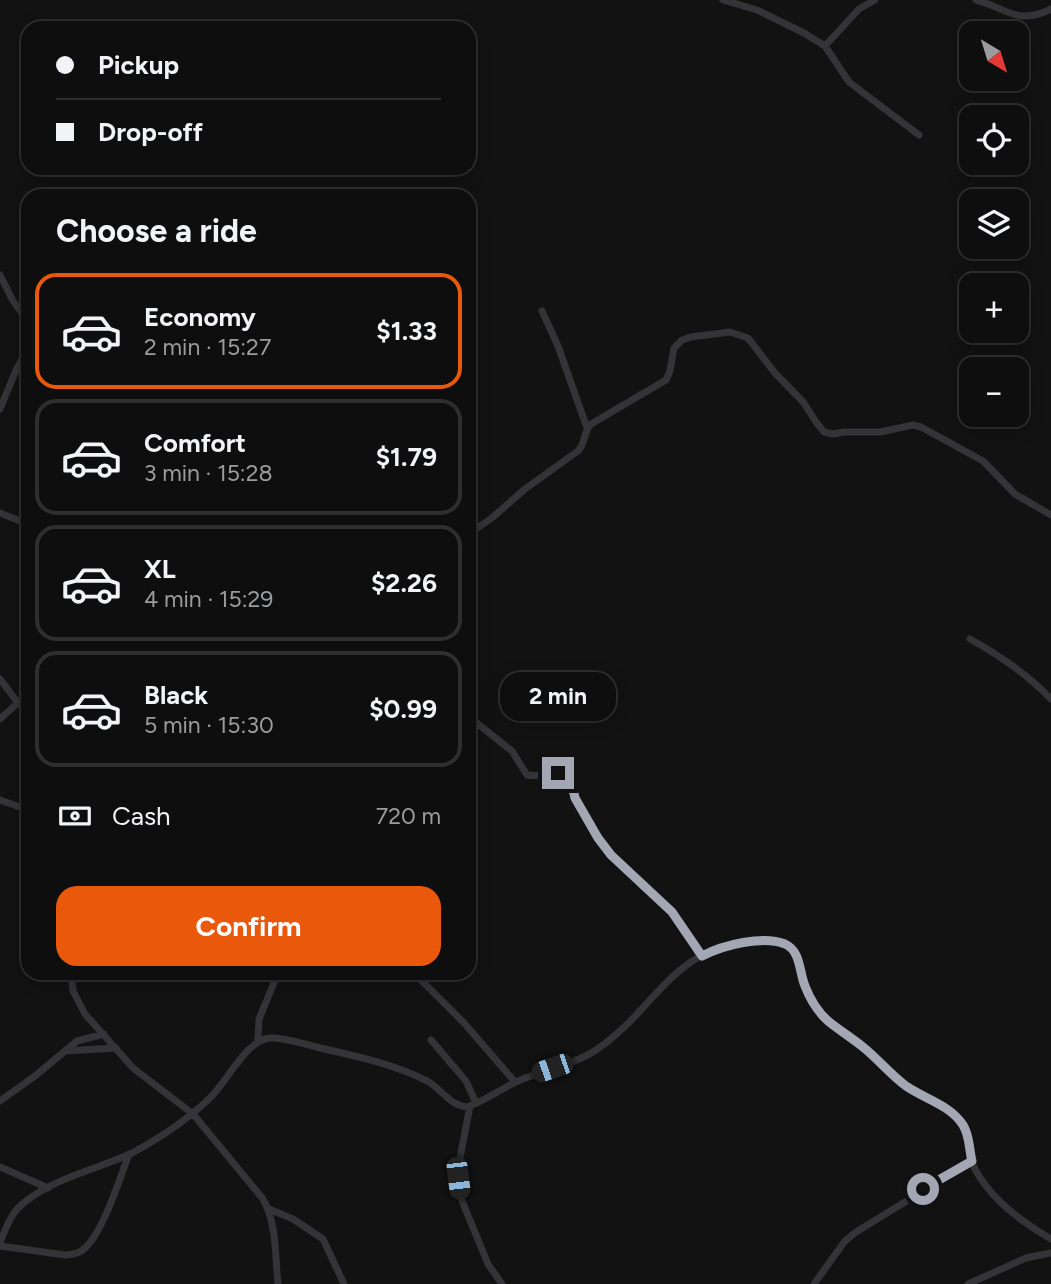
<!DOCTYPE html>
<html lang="en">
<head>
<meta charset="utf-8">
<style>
	:root { --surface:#0e0e0e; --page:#171717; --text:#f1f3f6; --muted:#9b9c9e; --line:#2e2e2e; --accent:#ea580c }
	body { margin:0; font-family:Figtree,sans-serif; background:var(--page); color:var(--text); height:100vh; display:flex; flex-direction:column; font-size:26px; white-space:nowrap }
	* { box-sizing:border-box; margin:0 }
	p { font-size:23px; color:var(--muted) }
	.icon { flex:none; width:38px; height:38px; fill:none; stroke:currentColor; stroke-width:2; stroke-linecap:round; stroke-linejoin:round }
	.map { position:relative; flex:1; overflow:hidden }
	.panel { position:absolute; left:21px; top:189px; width:455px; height:791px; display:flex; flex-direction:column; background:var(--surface); border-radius:21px; box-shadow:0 4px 18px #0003,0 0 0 2px var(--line) }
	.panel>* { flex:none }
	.banner { position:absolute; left:21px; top:21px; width:455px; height:154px; border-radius:21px; box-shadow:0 4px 18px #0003,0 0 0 2px var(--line); display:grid; align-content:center; height:154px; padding:0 35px; background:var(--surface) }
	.needle { width:46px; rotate:142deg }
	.fabs { position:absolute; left:959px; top:21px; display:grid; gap:14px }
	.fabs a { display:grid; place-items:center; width:70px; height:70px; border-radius:14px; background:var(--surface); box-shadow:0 4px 18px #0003,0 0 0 2px var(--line); font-size:35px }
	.end { position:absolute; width:32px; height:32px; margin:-16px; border:9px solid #a3a7b3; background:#111; box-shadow:0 0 0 4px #111 }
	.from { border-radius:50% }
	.bubble { position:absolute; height:49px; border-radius:21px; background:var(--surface); box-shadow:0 4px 18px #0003,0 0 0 2px var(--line); font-size:23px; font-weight:700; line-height:49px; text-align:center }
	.car { position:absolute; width:21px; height:42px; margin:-21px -10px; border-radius:9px; box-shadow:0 0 5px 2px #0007; background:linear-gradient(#222 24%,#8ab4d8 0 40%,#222 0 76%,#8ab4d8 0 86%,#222 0) }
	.banner b { display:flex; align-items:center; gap:24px; height:66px; font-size:26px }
	.banner b+b { border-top:2px solid var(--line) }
	.banner i { width:18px; height:18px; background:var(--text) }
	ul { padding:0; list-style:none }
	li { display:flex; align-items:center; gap:21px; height:116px; margin:0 14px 10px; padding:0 21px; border:4px solid var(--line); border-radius:21px }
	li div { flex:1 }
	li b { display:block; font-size:26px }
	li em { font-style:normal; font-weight:700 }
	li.current { border-color:var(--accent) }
	li>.icon { width:63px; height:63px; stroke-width:1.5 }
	h2 { padding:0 35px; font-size:32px; line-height:84px }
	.pay { display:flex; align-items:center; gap:18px; height:77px; padding:0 35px; font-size:26px }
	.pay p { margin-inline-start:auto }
	.button { display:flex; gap:14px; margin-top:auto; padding:14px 35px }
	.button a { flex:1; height:80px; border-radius:21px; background:var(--accent); color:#fff; font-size:28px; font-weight:700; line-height:80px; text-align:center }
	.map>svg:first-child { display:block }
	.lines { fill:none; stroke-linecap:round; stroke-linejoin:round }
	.minor { stroke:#333338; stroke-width:7 }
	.route { stroke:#a3a7b3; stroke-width:9 }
</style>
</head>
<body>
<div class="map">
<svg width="1051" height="1284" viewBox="0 0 1051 1284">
	<rect width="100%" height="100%" fill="#121213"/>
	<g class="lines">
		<path class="minor" d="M723,0L757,10L804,33L825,46L849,82L919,135
			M976,0C1007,8 1017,26 1051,9
			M825,46L859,9L875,0
			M0,275L13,301L28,321
			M542,311L558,346L587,428
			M0,409L17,368L28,349
			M0,513L28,524
			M469,534L493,517L525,489L578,451C586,443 583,432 591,424L666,380L670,371L674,348L682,340L691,337L730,332L748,338L775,373L804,403L816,422L824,432L833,434L844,432H880L913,425L921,427L983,461L1015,494L1051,515
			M970,639C999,655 1027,674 1051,699
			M0,679L18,703
			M469,717L512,751L527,775C540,778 554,770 568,774L575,798L598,838L612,855L672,912L702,956
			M0,719L28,694
			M0,800L28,810
			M71,973L73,991L85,1014L133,1068L193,1114L263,1199C277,1224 275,1256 278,1284
			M414,973L464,1023L515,1082
			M258,1040L259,1019L278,973
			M431,1040L466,1081L476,1103
			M65,1051L116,1048
			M0,1101L35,1076L77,1041L104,1034
			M470,1106L460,1158L458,1178L460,1196L488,1264L502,1284
			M0,1167L48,1188
			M269,1209L293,1219L323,1239L344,1284
			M0,1242C5,1231 9,1218 17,1209C45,1180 96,1170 132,1153C160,1138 187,1120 210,1098C227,1082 248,1036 273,1038C289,1039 305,1044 320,1048C356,1056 393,1064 427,1081C442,1089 448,1104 466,1107C484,1102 500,1089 518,1081C543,1070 573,1065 596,1050C655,1011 672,946 753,942C764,942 780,939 789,946C801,955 800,972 804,985C808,995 813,1004 820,1012C833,1027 851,1036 865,1049C880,1062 892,1076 908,1087C925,1099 944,1104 957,1118C970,1132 966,1147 972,1163C987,1197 1020,1221 1051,1239
			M0,1246L65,1255C73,1254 79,1254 85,1248C103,1232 120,1178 129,1154
			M814,1284L845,1241L856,1232L972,1161
			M968,1284L1026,1258L1051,1253"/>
	</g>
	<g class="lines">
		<path class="route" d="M558,773H564L570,777L575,798L598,838L611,855L672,912L702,956C723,945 763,935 785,944C801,951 799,972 805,986C810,999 818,1012 828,1021C839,1030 852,1038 863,1047C878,1059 890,1074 906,1086C925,1099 950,1105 963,1125C970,1136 969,1149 972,1161L923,1189"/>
	</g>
</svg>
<div class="fabs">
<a><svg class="needle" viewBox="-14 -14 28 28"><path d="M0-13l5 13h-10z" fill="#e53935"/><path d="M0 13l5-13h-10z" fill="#9b9c9e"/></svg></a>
<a><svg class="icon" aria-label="locate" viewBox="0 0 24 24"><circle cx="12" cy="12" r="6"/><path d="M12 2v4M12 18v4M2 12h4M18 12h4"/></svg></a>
<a><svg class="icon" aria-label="layers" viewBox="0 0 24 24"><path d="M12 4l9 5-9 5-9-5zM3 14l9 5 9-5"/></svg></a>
<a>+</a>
<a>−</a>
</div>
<i class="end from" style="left:923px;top:1189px"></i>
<i class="end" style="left:558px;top:773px"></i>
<div class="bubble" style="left:500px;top:672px;width:116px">2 min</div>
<i class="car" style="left:552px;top:1068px;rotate:251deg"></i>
<i class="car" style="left:458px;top:1178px;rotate:173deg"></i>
<div class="banner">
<b><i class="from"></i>Pickup</b>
<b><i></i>Drop-off</b>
</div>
<section class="panel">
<h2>Choose a ride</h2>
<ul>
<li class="current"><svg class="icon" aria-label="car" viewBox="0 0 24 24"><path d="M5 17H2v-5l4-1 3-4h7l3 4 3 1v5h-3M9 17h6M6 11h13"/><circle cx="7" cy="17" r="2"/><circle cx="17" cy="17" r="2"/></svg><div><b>Economy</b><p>2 min · 15:27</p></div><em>$1.33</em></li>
<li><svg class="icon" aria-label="car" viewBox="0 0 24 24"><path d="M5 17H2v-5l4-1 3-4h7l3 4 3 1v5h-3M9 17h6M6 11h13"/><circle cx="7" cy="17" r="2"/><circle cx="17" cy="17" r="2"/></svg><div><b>Comfort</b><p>3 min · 15:28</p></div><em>$1.79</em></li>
<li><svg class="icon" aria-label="car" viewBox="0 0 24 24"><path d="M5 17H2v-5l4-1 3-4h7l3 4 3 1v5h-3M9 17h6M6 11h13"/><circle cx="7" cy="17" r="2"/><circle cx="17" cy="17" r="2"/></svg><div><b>XL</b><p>4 min · 15:29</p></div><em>$2.26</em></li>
<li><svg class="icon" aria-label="car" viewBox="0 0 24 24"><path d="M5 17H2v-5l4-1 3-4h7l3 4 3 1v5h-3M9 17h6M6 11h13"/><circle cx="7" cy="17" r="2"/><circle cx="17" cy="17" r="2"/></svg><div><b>Black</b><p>5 min · 15:30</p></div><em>$0.99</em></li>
</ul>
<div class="pay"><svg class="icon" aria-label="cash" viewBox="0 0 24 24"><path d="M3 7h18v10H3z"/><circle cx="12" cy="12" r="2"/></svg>Cash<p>720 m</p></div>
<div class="button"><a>Confirm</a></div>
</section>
</div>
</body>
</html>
